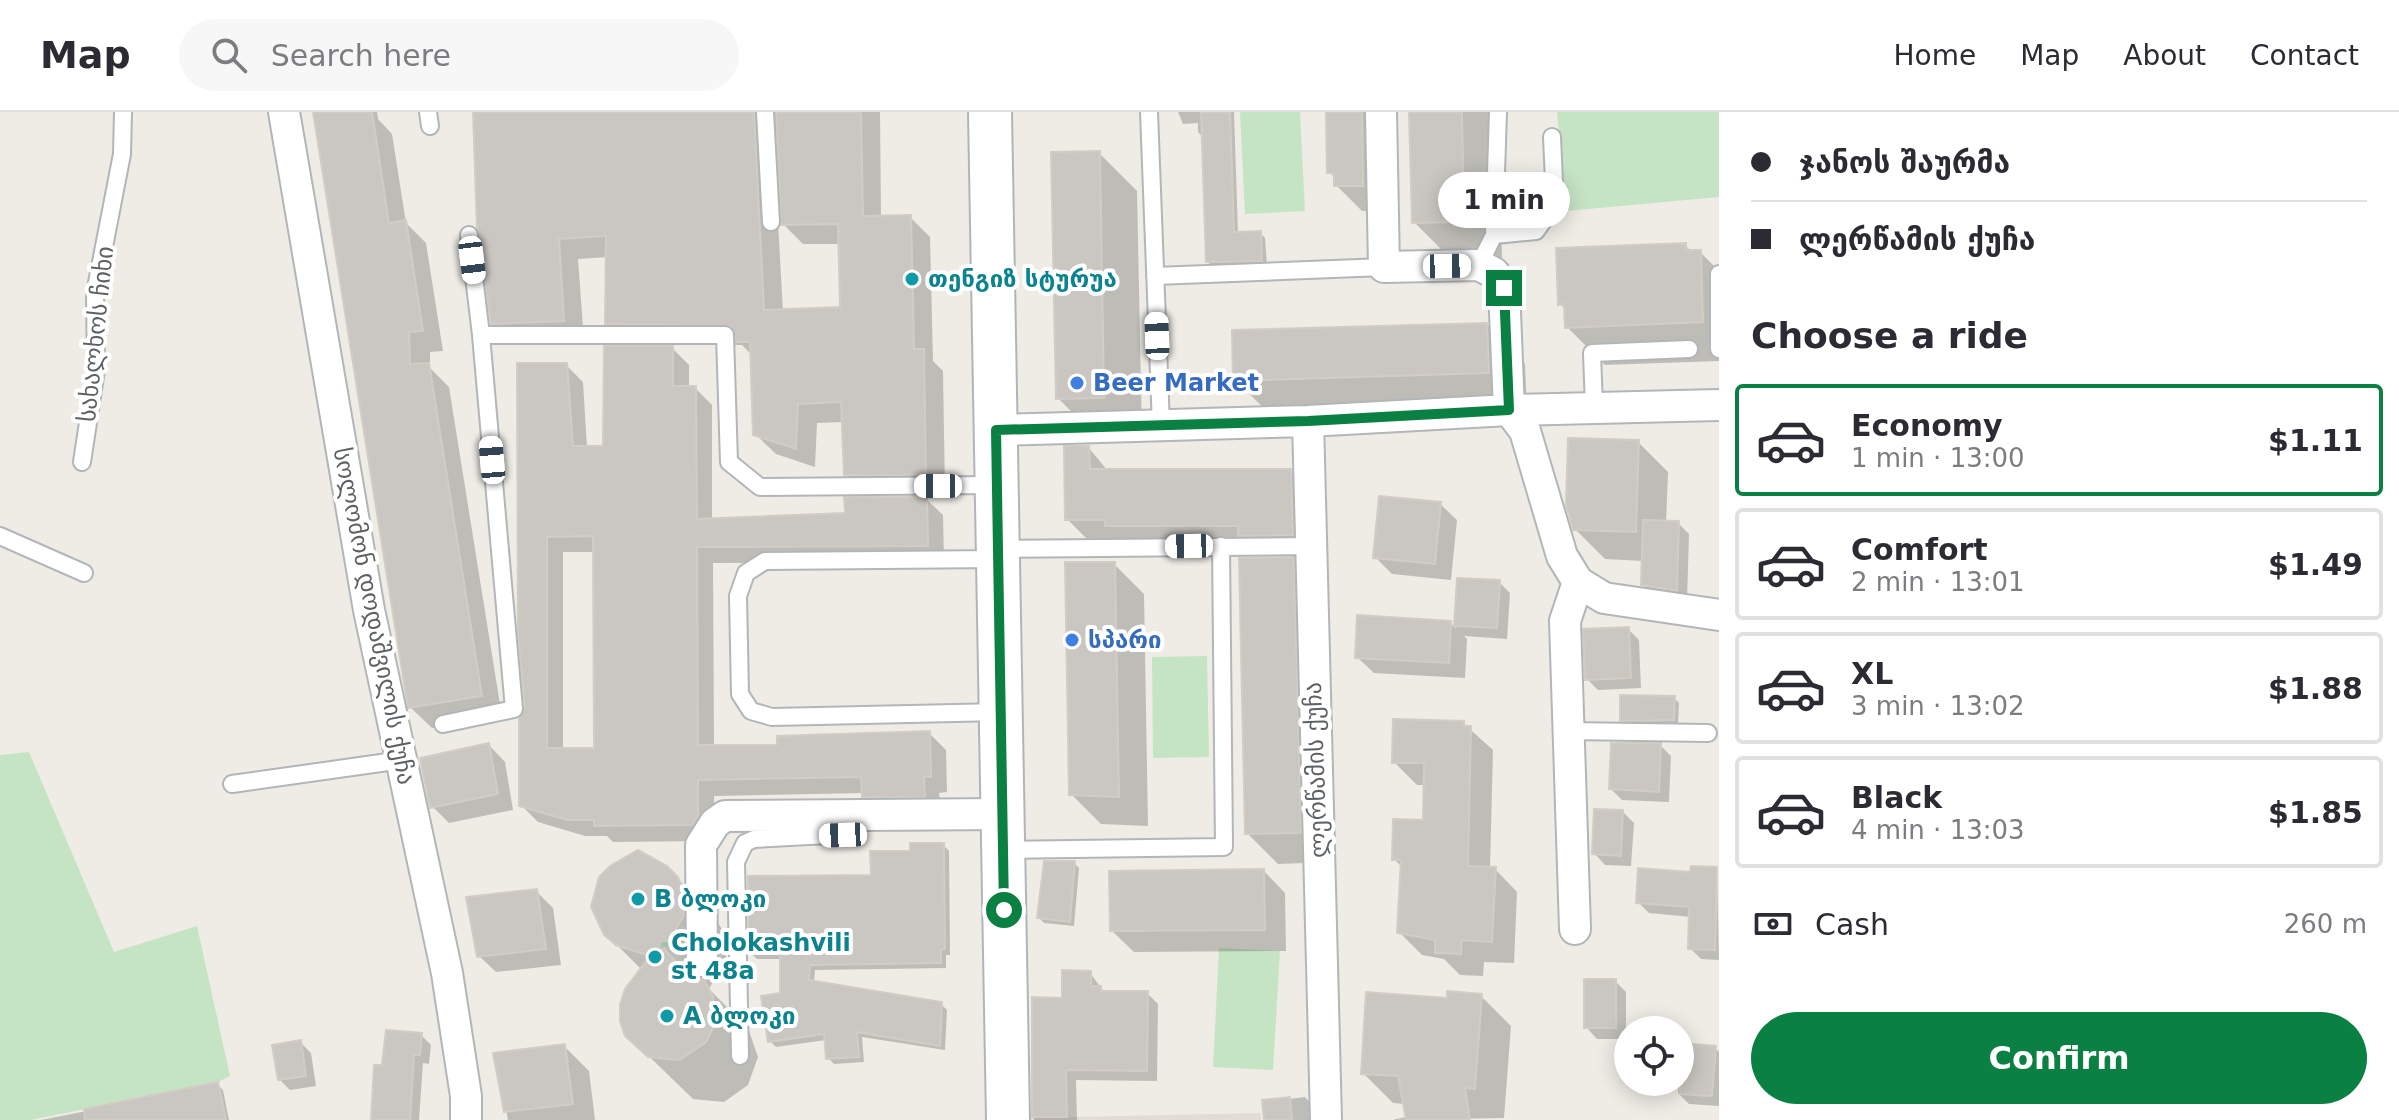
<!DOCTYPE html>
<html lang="en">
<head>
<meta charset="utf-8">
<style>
	:root { --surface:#fff; --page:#f7f7f7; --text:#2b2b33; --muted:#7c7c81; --line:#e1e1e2; --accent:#0b8043 }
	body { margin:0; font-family:"DejaVu Sans","Noto Sans Georgian",sans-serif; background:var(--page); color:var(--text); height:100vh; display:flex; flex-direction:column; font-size:30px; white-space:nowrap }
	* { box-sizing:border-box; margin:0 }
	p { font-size:26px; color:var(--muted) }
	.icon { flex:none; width:44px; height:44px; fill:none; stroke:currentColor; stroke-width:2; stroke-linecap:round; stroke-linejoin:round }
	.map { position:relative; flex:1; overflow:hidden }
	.sheet { display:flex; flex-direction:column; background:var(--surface); width:680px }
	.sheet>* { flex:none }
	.hud { display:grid; align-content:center; height:176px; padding:0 32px; background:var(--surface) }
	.buttons { position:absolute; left:1614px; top:904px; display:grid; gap:16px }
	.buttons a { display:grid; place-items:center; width:80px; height:80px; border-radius:50%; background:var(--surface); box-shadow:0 4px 20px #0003; font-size:40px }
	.end { position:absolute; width:36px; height:36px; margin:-18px; border:10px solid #0b8043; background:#fff; box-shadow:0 0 0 4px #fff }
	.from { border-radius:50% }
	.bubble { position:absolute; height:56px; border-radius:28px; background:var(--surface); box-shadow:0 4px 20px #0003; font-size:26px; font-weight:700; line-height:56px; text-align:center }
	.car { position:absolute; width:24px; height:48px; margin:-24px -12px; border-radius:10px; box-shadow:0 0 6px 2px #0007; background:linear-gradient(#fff 24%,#345 0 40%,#fff 0 76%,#345 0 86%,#fff 0) }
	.hud b { display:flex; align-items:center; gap:28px; height:76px; font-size:30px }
	.hud b+b { border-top:2px solid var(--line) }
	.hud i { width:20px; height:20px; background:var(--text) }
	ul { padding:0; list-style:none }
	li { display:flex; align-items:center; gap:24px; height:112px; margin:0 16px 12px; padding:0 16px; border:4px solid var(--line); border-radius:8px }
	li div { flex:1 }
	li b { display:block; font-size:30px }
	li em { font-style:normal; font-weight:700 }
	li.selected { border-color:var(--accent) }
	li>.icon { width:72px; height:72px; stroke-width:1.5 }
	h2 { padding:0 32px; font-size:36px; line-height:96px }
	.pay { display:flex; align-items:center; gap:20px; height:88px; padding:0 32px; font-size:30px }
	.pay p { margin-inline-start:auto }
	.action { display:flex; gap:16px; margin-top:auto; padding:16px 32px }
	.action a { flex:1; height:92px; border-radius:48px; background:var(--accent); color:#fff; font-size:32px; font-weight:700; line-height:92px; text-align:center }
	header { display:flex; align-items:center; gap:48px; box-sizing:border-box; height:112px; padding:0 40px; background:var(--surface); border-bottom:2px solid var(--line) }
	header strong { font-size:38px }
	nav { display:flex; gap:44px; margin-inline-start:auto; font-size:28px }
	.search { width:560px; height:72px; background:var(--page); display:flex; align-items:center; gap:20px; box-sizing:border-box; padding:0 28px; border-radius:44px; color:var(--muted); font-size:30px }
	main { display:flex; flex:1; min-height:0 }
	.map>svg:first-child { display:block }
	.education { fill:#e1ddd6 }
	.green { fill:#c5e4c4 }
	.shadow { fill:#0003; fill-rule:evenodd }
	.building { fill:#cac7c2; stroke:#d2cdc4; stroke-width:2; fill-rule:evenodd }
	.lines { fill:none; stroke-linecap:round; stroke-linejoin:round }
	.lane-casing { stroke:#b2b6b9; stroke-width:20 }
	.street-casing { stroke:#b2b6b9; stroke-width:34 }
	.secondary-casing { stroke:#b1b5b9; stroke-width:46 }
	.path { stroke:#9ec5a6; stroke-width:5; stroke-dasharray:8 4; stroke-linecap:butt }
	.lane { stroke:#fff; stroke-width:16 }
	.street { stroke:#fff; stroke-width:30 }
	.secondary { stroke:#fff; stroke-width:42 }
	.route { stroke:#0b8043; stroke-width:10 }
	.culture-dot { fill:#0f9aa8; stroke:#fff; stroke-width:3 }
	.shop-dot { fill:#3f7fe0; stroke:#fff; stroke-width:3 }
	.labels { text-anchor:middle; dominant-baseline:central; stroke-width:8; stroke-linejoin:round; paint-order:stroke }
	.culture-label { font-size:24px; font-weight:bold; fill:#0d838f; stroke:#fff; text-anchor:start }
	.street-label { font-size:24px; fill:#5d6164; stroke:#fff }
	.shop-label { font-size:24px; font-weight:bold; fill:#366cbe; stroke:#fff; text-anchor:start }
</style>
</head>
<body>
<header>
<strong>Map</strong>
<div class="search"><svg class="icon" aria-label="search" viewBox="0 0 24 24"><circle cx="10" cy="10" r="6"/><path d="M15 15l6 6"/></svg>Search here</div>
<nav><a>Home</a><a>Map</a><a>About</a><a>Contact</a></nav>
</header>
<main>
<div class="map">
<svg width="1719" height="1008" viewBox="0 0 1719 1008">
	<rect width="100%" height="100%" fill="#eeece5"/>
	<path class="education" d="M1261,1001V1008H1027V1006Z"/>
	<path class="green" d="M1240,0H1300L1305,99L1245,102Z
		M1557,0H1719V85L1566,99Z
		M1207,544L1209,645L1153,646L1152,545Z
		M29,640L114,840L197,814L230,964L218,970L31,1008H0V643Z
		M1219,836L1280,839L1273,958L1213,955Z"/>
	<path class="shadow" d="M315,0H377L378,7L392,22L406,111L426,131L443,239L430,240V256L449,275L502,605L432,616L410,595Z
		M475,0H880L881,105H910L930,125L933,249L943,259L945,382L866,383L846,362L844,310L817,311L815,355L776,342L755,322L752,243L742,233L627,231L607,211L608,145L578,147L584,228L513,231L493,211ZM779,12L783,112L803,132H841L842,197L783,199L773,21Z
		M1178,0H1234L1238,122L1260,121L1265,126L1267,153L1213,155L1208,150L1203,25L1198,20V11L1183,12Z
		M1328,0H1387L1389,99H1362L1336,73V67L1329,60Z
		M1411,0H1498L1502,147L1452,148L1414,110Z
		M1099,41L1137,79L1142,324L1096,325L1058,286Z
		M1685,133L1692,140H1700L1719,159V249L1605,253L1567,215L1566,198L1560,192Z
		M1487,213L1525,252L1527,299L1274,306L1235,268Z
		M672,236L689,253V276H695L712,293V408L847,403L926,387L943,403L944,450L713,451L714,635H779L929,621L946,638L947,680L939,681L941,700L881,701L864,681L714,684V721L709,729L613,730L607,724H585L538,710L521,693L527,596L566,253L583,270L587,336H605ZM563,440H595L596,638H563Z
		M1638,330L1668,360L1666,411H1678L1689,422L1687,489L1654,484L1643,472V449L1605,447L1575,417Z
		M1089,336L1108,359H1290L1309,378L1311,441L1126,433L1120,426H1086L1067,407Z
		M1440,392L1457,408L1451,468L1392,462L1375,445Z
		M1293,447L1323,477L1330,750L1278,752L1247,721Z
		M1114,452L1144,482L1148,714L1101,712L1071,682Z
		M1459,468L1499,470L1510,481L1507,527L1464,524L1467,527L1465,566L1374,561L1357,545L1450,511L1456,516Z
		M1628,517L1639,528L1641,576L1598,578L1587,567Z
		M1674,586L1679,591L1678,613H1627L1622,608Z
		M1463,611L1493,638L1490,757H1495L1517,780L1514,851L1484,850L1483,864L1460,863L1444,847L1422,843L1399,820L1403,756L1394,747L1425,710V673H1417L1394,650Z
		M489,633L505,650L513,698L449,711L432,694Z
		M1660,633L1671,644L1669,690L1622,688L1611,677Z
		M1623,700L1634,711L1631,754L1605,753L1594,741Z
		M943,733L949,739L950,843H946V856L815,858L814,871L941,892L947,898L945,938L862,925L864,950L834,952L828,946L826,928L776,935L770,929L782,883V847H757L751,841L912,741Z
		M1074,751L1079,756L1074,814L1044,811L1039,806Z
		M666,755L710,799L726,823V847L709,877L748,916L758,945L748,973L724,990L693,987L627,923L642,858L606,822Z
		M1717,757L1719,848L1701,847L1690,836L1691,805L1649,801L1638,790L1692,762Z
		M1264,759L1285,781L1286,839L1134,840L1112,819Z
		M536,779L553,796L561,853L496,860L479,844Z
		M1090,861L1105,881H1147L1158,892L1157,969L1076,968L1077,1008H1034V887L1064,888Z
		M1615,869L1626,880V927H1597L1586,915Z
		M1481,884L1511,914L1504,1006L1391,1008L1407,1005L1405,992L1393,991L1363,961L1449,888Z
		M421,923L431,933L429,952L423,951L419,1008H373L384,955Z
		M300,930L311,941L316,974L290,978L279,967Z
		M564,934L589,959L595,1008H508L495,943Z
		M1715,936L1719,940V994L1689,992L1678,981L1680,945Z
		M218,973L223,978L229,1008H41Z
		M1305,985L1315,996L1317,1008H1266L1264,990Z"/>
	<path class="building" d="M313,0H372L389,111L406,108L423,219L409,220L410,252L429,251L482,584L408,596Z
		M473,0H754L764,198L840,195L838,112L781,113L776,0H861L863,104L911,103L914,237H924L926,363H844L841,290L798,292L796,337L753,323L750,230H736L731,214L605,212L606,124L559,127L564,209L491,212L477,116Z
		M1201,0H1230L1234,120L1261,119L1262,149L1206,150Z
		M1326,0H1362L1363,74H1334V61H1327Z
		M1409,0H1462L1464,110L1412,111Z
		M1100,39L1104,286L1056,287L1051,40Z
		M1686,131V138H1701L1703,210L1565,216L1564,192L1558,193L1556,136Z
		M1487,211L1489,261L1233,269L1232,218Z
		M604,234H673V274H696L697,407L845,401L844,385H927L928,434L697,435L698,633H777V624L930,619L931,665H924L925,685H862L861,665L698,668V704L692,713L594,714V708H567L519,694V607L525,596L518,522L517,251H567L573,334H603ZM593,424L594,636H547V425Z
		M1568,326L1639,328L1636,420L1573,418L1566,393Z
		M1064,334H1089L1090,357H1291L1293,423L1238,424V414H1105V408H1065Z
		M1379,384L1441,390L1435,452L1373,446Z
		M1643,408L1679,409L1677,479L1641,473Z
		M1294,445L1301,721L1245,722L1239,446Z
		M1065,450H1115L1119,685L1069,683Z
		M1457,466L1500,468L1497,516L1454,514Z
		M1357,503L1451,509L1449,551L1355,546Z
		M1629,515L1631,566L1585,568L1583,517Z
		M1620,583L1675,584L1674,608L1620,609Z
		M1393,607L1464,609V614H1471L1468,754L1496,755L1492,830L1462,828L1461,842L1435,841V828L1397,821L1401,748H1392L1393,707L1423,708L1424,651H1392Z
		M489,631L498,682L430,696L420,646Z
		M1611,631H1661L1659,680L1609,677Z
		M1594,697L1623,698L1621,744L1592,742Z
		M910,731H944L945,837L941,838V851L810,853L809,868L942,890L940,934L857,920L859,945L826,947L824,922L768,930L761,884L780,881V842H749L748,764L871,763L870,739H910Z
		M638,738L667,754L678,765L683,778L684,803L664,837L679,853L705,870L713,884V916L706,930L680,948L648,945L625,924L620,909V893L625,877L650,844L616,833L604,823L591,795L599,765L610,754Z
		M1044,749H1075L1070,810L1037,806Z
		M1691,754L1717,755L1715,838L1688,837L1689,795L1636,791L1638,756L1690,760Z
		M1264,757L1265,818L1110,819L1109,759Z
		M537,777L546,837L477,845L466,785Z
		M1062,858L1091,859V874H1101V879H1148L1147,959L1066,958L1067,1005H1032V885L1062,886Z
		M1584,867H1616V916H1584Z
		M1447,879L1482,882L1475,977L1465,976L1470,1008H1406L1398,964L1361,962L1366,880L1447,886Z
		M386,918L422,921L420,943H414L410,1008H371L374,953H382Z
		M301,928L306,964L278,968L272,933Z
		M1680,931L1716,934L1712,984L1680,982Z
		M565,932L573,992L504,1000L493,941Z
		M218,970L226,1008H85L84,997Z
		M1290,985L1292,1008H1264L1262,988Z"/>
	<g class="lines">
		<defs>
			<path id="lane" d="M428,0L430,14
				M765,0L771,110
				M1149,0L1161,314
				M469,123L481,223
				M1494,123L1536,119L1555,92L1552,25
				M1479,153L1494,123L1498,0
				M1719,162V237
				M1155,164L1384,155
				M1594,295L1592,241L1689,237
				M82,350L96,258L95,181L122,42L123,0
				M0,424L84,461
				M1000,437L1311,434
				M998,447L765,449L746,461L738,484L740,582L751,599L772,605L1001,600
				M443,612L514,597L481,223H725L729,350L760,375L996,373
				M1569,619L1708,621
				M232,672L402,648
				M1005,738L1224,735L1221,434
				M740,944L736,750L745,731L754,727L847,722L852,716L853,703"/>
			<path id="street" d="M284,0L369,498L447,861L466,984V1008
				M1381,0L1384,155L1479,153L1494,161L1504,176L1509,298L1719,293
				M1308,309L1326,1008
				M996,318L1308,309L1509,298L1525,319L1562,444L1578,470L1604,486L1719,503
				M1575,817L1565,509L1578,470
				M702,849L701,733L715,711L725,704L1003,702"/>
			<path id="secondary" d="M990,0L1008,1008"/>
		</defs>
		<use href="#lane" class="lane-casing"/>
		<use href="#street" class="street-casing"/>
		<use href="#secondary" class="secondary-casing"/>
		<path class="path" d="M661,833L676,832"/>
		<use href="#lane" class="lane"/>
		<use href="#street" class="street"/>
		<use href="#secondary" class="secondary"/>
	</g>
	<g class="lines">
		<path class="route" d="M1004,798L996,318L1308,309L1509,298L1504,176"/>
	</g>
	<g class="culture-dot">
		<circle cx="912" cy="167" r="8"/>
		<circle cx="638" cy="787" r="8"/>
		<circle cx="655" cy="845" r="8"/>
		<circle cx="667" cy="904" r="8"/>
	</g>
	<g class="shop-dot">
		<circle cx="1077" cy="271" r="8"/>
		<circle cx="1072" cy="528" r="8"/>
	</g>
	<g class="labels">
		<g class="culture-label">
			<text x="928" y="167">თენგიზ სტურუა</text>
			<text x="654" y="787">B ბლოკი</text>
			<text x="671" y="831">Cholokashvili<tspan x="671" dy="28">st 48a</tspan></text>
			<text x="683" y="904">A ბლოკი</text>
		</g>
		<g class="street-label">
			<text transform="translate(96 222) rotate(-84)">სახალხოს ჩიხი</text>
			<text transform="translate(374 504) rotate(79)">სოლომონ დოდაშვილის ქუჩა</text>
			<text transform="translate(1316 658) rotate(-92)">ლერწამის ქუჩა</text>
		</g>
		<g class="shop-label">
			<text x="1093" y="271">Beer Market</text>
			<text x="1088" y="528">სპარი</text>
		</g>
	</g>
</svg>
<div class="buttons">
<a><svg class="icon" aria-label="locate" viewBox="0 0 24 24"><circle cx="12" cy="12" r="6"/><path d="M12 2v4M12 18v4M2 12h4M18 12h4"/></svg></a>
</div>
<i class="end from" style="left:1004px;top:798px"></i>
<i class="end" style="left:1504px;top:176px"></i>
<div class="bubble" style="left:1438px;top:60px;width:132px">1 min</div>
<i class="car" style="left:472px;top:148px;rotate:173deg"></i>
<i class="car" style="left:1447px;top:154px;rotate:89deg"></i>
<i class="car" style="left:1157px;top:224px;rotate:358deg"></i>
<i class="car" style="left:492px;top:348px;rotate:355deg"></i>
<i class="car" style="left:938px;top:374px;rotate:270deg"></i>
<i class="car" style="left:1189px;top:434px;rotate:269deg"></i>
<i class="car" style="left:843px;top:723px;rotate:268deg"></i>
</div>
<section class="sheet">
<div class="hud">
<b><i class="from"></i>ჯანოს შაურმა</b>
<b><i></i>ლერწამის ქუჩა</b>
</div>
<h2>Choose a ride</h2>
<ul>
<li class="selected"><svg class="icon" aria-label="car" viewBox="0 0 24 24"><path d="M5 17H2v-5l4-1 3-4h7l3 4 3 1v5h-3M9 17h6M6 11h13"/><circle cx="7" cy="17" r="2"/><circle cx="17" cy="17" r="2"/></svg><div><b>Economy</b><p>1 min · 13:00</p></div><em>$1.11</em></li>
<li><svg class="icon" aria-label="car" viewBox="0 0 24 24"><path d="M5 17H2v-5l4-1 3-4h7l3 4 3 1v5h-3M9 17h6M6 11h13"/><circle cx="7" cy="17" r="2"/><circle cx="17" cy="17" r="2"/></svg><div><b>Comfort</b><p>2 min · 13:01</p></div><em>$1.49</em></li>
<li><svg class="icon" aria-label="car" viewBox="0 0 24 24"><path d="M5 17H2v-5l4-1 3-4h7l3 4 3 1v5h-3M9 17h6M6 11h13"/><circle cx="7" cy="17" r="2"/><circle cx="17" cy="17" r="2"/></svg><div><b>XL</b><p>3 min · 13:02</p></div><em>$1.88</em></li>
<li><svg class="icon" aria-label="car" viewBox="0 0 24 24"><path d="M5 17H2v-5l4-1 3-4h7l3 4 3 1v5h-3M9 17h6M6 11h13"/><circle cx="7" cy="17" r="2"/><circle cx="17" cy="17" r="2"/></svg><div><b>Black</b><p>4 min · 13:03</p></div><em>$1.85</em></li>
</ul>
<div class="pay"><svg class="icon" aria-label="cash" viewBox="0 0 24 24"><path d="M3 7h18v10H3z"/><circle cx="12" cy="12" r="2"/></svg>Cash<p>260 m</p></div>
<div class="action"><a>Confirm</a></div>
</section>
</main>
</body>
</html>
